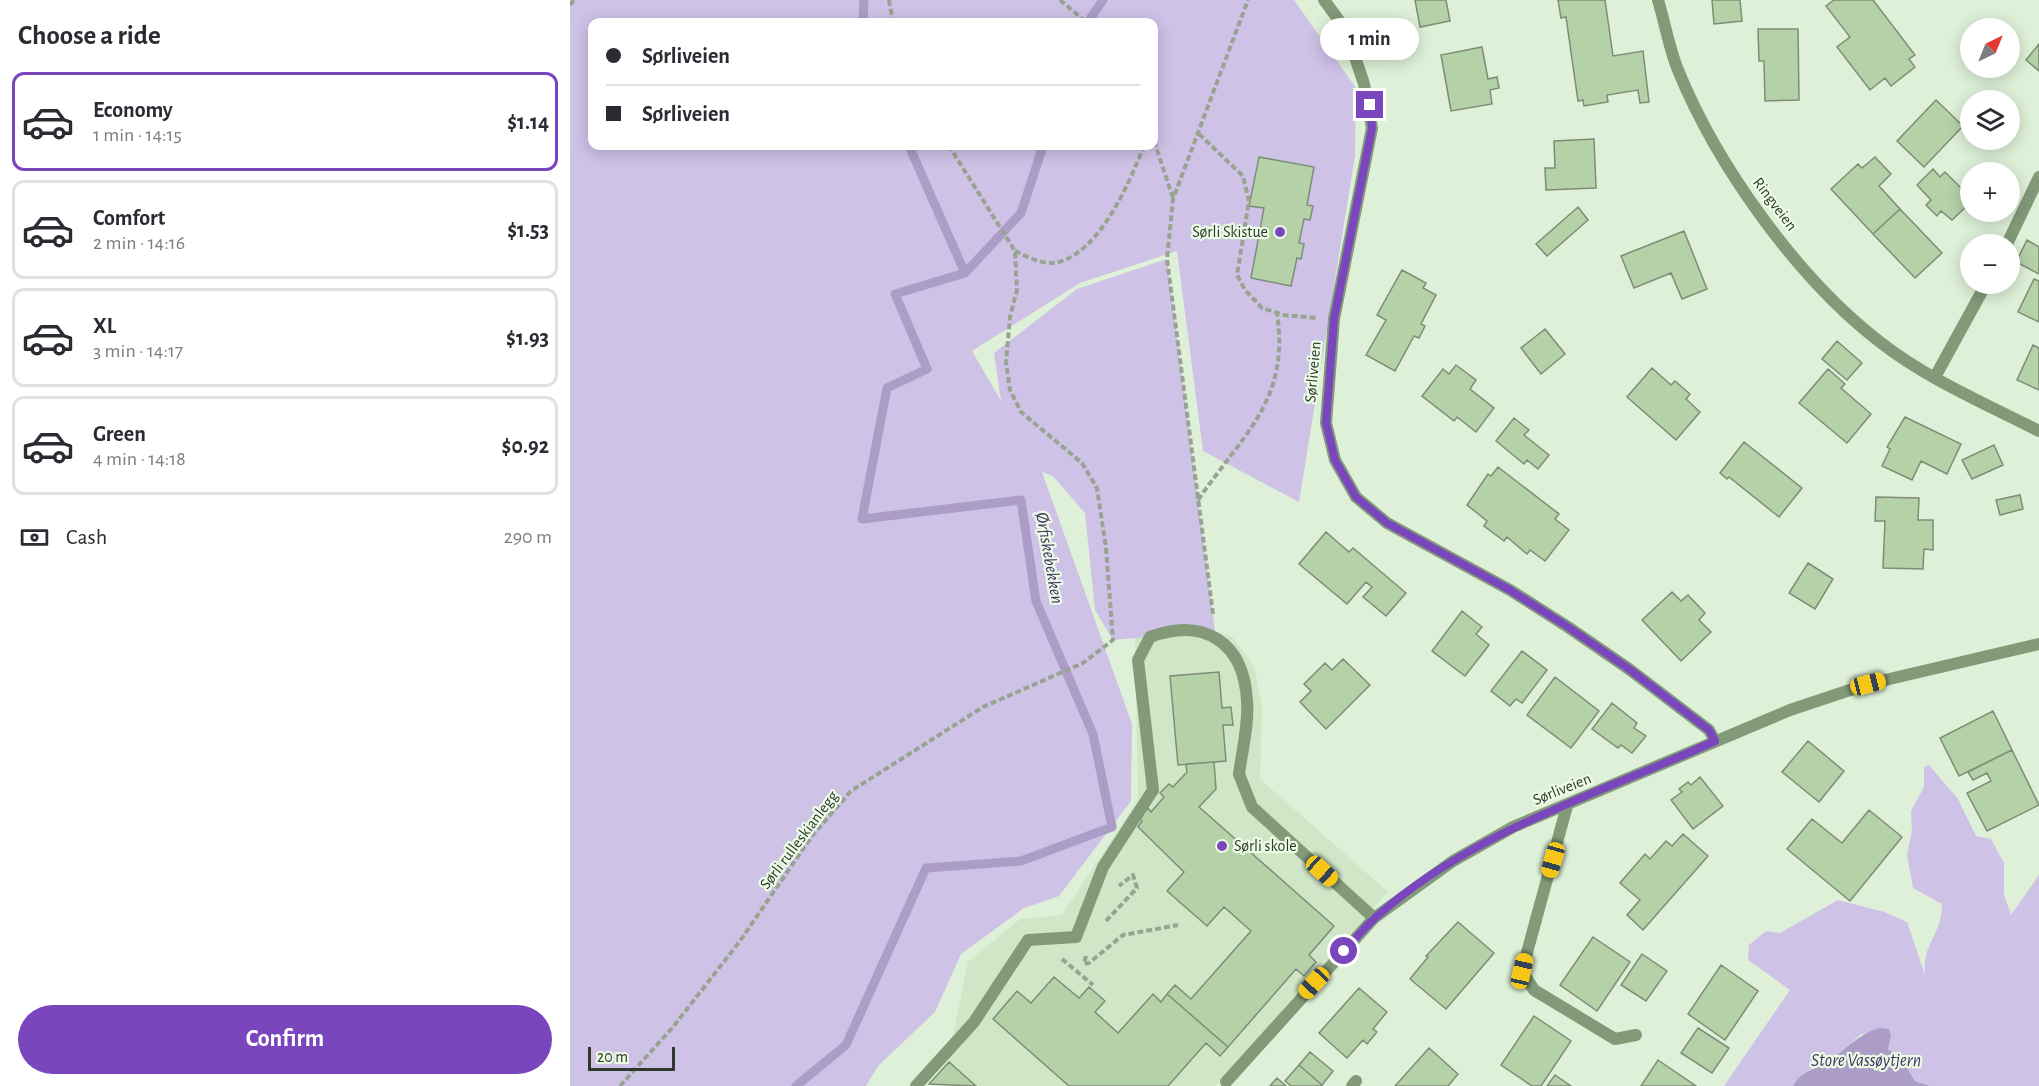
<!DOCTYPE html>
<html lang="en">
<head>
<meta charset="utf-8">
<style>
	:root { --surface:#fff; --page:#f2f2f3; --text:#2b2b33; --muted:#7c7c81; --line:#e1e1e2; --accent:#7a46bd }
	body { margin:0; font-family:"Alegreya Sans",sans-serif; background:var(--page); color:var(--text); height:100vh; display:flex; flex-direction:column; font-size:22px; white-space:nowrap }
	* { box-sizing:border-box; margin:0 }
	p { font-size:20px; color:var(--muted) }
	.icon { flex:none; width:33px; height:33px; fill:none; stroke:currentColor; stroke-width:2; stroke-linecap:round; stroke-linejoin:round }
	.map { position:relative; flex:1; overflow:hidden }
	.drawer { display:flex; flex-direction:column; background:var(--surface); width:570px }
	.drawer>* { flex:none }
	.guide { position:absolute; left:18px; top:18px; width:570px; height:132px; border-radius:12px; box-shadow:0 3px 15px #0003; display:grid; align-content:center; height:132px; padding:0 18px; background:var(--surface) }
	.needle { width:39px; rotate:43deg }
	.buttons { position:absolute; left:1390px; top:18px; display:grid; gap:12px }
	.buttons a { display:grid; place-items:center; width:60px; height:60px; border-radius:50%; background:var(--surface); box-shadow:0 3px 15px #0003; font-size:30px }
	.scale { position:absolute; left:18px; bottom:15px; width:87px; box-sizing:border-box; padding-left:6px; border:3px solid #30372e; border-top:0; font-size:16px; line-height:21px; white-space:nowrap; color:#30372e; -webkit-text-stroke:4px #ebfde4; paint-order:stroke }
	.end { position:absolute; width:27px; height:27px; margin:-14px; border:8px solid #7a46bd; background:#fff; box-shadow:0 0 0 3px #fff }
	.from { border-radius:50% }
	.bubble { position:absolute; height:42px; border-radius:21px; background:var(--surface); box-shadow:0 3px 15px #0003; font-size:20px; font-weight:600; line-height:42px; text-align:center }
	.car { position:absolute; width:18px; height:36px; margin:-18px -9px; border-radius:8px; box-shadow:0 0 4px 2px #0007; background:linear-gradient(#f5c518 24%,#345 0 40%,#f5c518 0 76%,#345 0 86%,#f5c518 0) }
	.guide b { display:flex; align-items:center; gap:21px; height:57px; font-size:22px }
	.guide b+b { border-top:2px solid var(--line) }
	.guide i { width:15px; height:15px; background:var(--text) }
	ul { padding:0; list-style:none }
	li { display:flex; align-items:center; gap:18px; height:99px; margin:0 12px 9px; padding:0 6px; border:3px solid var(--line); border-radius:12px }
	li div { flex:1 }
	li b { display:block; font-size:22px }
	li em { font-style:normal; font-weight:600 }
	li.current { border-color:var(--accent) }
	li>.icon { width:54px; height:54px; stroke-width:1.5 }
	h2 { padding:0 18px; font-size:27px; line-height:72px }
	.pay { display:flex; align-items:center; gap:15px; height:66px; padding:0 18px; font-size:22px }
	.pay p { margin-inline-start:auto }
	.action { display:flex; gap:12px; margin-top:auto; padding:12px 18px }
	.action a { flex:1; height:69px; border-radius:36px; background:var(--accent); color:#fff; font-size:24px; font-weight:600; line-height:69px; text-align:center }
	main { display:flex; flex:1; min-height:0 }
	.map>svg:first-child { display:block }
	.built { fill:#d0e6c7 }
	.green { fill:#cec2e7; fill-rule:evenodd }
	.water { fill:#ac9dc8 }
	.lines { fill:none; stroke-linecap:round; stroke-linejoin:round }
	.stream { stroke:#ac9dc8; stroke-width:9 }
	.building { fill:#b4d1a8; stroke:#7d8d76; stroke-width:1.5 }
	.path { stroke:#97a492; stroke-width:4; stroke-dasharray:6 3; stroke-linecap:butt }
	.lane { stroke:#829a78; stroke-width:12 }
	.street { stroke:#829a78; stroke-width:12 }
	.route { stroke:#7a46bd; stroke-width:8 }
	.poi-dot { fill:#7a46bd; stroke:#ebfde4; stroke-width:2 }
	.labels { text-anchor:middle; dominant-baseline:central; stroke-width:4.5; stroke-linejoin:round; paint-order:stroke }
	.street-label { font-size:16px; fill:#30372e; stroke:#ebfde4 }
	.poi-label { font-size:16px; fill:#30372e; stroke:#ebfde4; text-anchor:end }
	.water-label { font-size:18px; font-style:italic; fill:#473168; stroke:#ebfde4 }
</style>
</head>
<body>
<main>
<section class="drawer">
<h2>Choose a ride</h2>
<ul>
<li class="current"><svg class="icon" aria-label="car" viewBox="0 0 24 24"><path d="M5 17H2v-5l4-1 3-4h7l3 4 3 1v5h-3M9 17h6M6 11h13"/><circle cx="7" cy="17" r="2"/><circle cx="17" cy="17" r="2"/></svg><div><b>Economy</b><p>1 min · 14:15</p></div><em>$1.14</em></li>
<li><svg class="icon" aria-label="car" viewBox="0 0 24 24"><path d="M5 17H2v-5l4-1 3-4h7l3 4 3 1v5h-3M9 17h6M6 11h13"/><circle cx="7" cy="17" r="2"/><circle cx="17" cy="17" r="2"/></svg><div><b>Comfort</b><p>2 min · 14:16</p></div><em>$1.53</em></li>
<li><svg class="icon" aria-label="car" viewBox="0 0 24 24"><path d="M5 17H2v-5l4-1 3-4h7l3 4 3 1v5h-3M9 17h6M6 11h13"/><circle cx="7" cy="17" r="2"/><circle cx="17" cy="17" r="2"/></svg><div><b>XL</b><p>3 min · 14:17</p></div><em>$1.93</em></li>
<li><svg class="icon" aria-label="car" viewBox="0 0 24 24"><path d="M5 17H2v-5l4-1 3-4h7l3 4 3 1v5h-3M9 17h6M6 11h13"/><circle cx="7" cy="17" r="2"/><circle cx="17" cy="17" r="2"/></svg><div><b>Green</b><p>4 min · 14:18</p></div><em>$0.92</em></li>
</ul>
<div class="pay"><svg class="icon" aria-label="cash" viewBox="0 0 24 24"><path d="M3 7h18v10H3z"/><circle cx="12" cy="12" r="2"/></svg>Cash<p>290 m</p></div>
<div class="action"><a>Confirm</a></div>
</section>
<div class="map">
<svg width="1469" height="1086" viewBox="0 0 1469 1086">
	<rect width="100%" height="100%" fill="#def0d7"/>
	<path class="built" d="M645,631L662,637L684,666L692,705L690,779L818,892L645,1086H373L398,962L450,919L492,915L568,800L565,637Z"/>
	<path class="green" d="M0,0H724L786,88L785,156L729,502L633,451L607,251L510,283L402,351L431,401L424,353L507,289L597,259L645,631L543,640L525,610L515,513L483,476L472,472L562,724L561,801L489,896L454,908L391,954L365,1012L308,1066L296,1086H0ZM22,22H584V146H22Z
		M1359,765L1388,799L1406,836L1421,839L1434,863V895L1441,915L1469,875V1086H1360L1345,1081L1332,1060L1318,1049L1321,1037L1291,1034C1281,1042 1270,1056 1258,1062C1243,1069 1231,1070 1223,1086H1154L1220,990L1178,960L1179,945L1196,931L1210,933L1268,900L1314,912L1337,922L1355,975C1352,942 1372,936 1372,904L1343,888L1337,855L1342,830L1341,811L1354,787V767Z"/>
	<path class="water" d="M1309,1028L1319,1029L1321,1037L1318,1049L1332,1060L1345,1081L1360,1086H1223C1232,1068 1248,1070 1261,1060C1278,1047 1288,1035 1309,1028Z"/>
	<g class="lines">
		<path class="stream" d="M293,22L294,0
			M518,22L533,0
			M395,273L451,213L473,146
			M226,1086L276,1045L356,868L451,861L542,827L523,734L466,601L451,500L292,519L317,388L357,369L325,294L395,273L339,146"/>
	</g>
	<path class="building" d="M845,0H876L880,21L850,27Z
		M988,0H1035L1043,56L1073,51L1079,102L1070,103L1068,90L1037,95L1038,102L1014,106L1013,100L1008,101L996,17L991,18Z
		M1142,0H1170L1172,21L1144,24Z
		M1264,0H1303L1345,55L1339,59L1345,67L1321,86L1315,78L1300,90L1267,47L1280,37L1256,6Z
		M1188,29H1228L1229,100L1195,101L1194,61H1189Z
		M1469,44V71L1456,60Z
		M912,47L918,79L927,77L929,88L920,90L922,104L881,111L871,55Z
		M1366,100L1393,126L1354,167L1327,141Z
		M1024,139L1026,188L976,190L975,168H985L984,141Z
		M689,157L744,167L737,205L743,206L740,220L734,219L729,243L734,244L731,259L727,258L721,286L681,278L694,208L679,206Z
		M1305,157L1321,174L1309,186L1330,209L1303,234L1261,189L1288,164L1292,168Z
		M1363,169L1370,177L1375,172L1397,194L1393,198L1399,204L1382,220L1371,211L1367,216L1356,205L1361,200L1347,185Z
		M1008,207L1018,220L977,256L966,244Z
		M1330,209L1372,253L1345,278L1303,234Z
		M1114,231L1137,289L1112,299L1101,273L1064,288L1051,256Z
		M1457,240L1469,247V274L1446,262Z
		M832,270L856,283L853,288L866,295L851,324L855,326L849,338L844,336L825,371L796,355L816,320L807,315Z
		M1464,279L1469,281V322L1448,312Z
		M975,329L995,354L971,374L951,348Z
		M1267,341L1292,363L1277,380L1252,359Z
		M1463,345L1469,348V390L1447,380Z
		M886,365L906,380L900,389L924,408L906,432L887,417L884,421L852,396L873,369L879,374Z
		M1082,368L1101,385L1105,381L1120,394L1116,399L1130,412L1106,440L1057,397Z
		M1258,369L1275,384L1271,388L1301,414L1277,443L1229,403Z
		M1335,417L1391,444L1377,474L1351,461L1342,480L1312,466L1320,449L1317,447Z
		M944,418L959,430L954,435L979,455L968,469L957,460L954,464L926,441Z
		M1174,442L1232,488L1209,517L1159,477L1157,479L1150,473Z
		M1424,445L1433,465L1402,479L1392,460Z
		M928,467L989,514L985,519L999,530L975,561L960,550L957,554L937,537L934,541L914,526L917,521L897,505L918,474L921,476Z
		M1450,495L1453,509L1430,515L1426,500Z
		M1306,497L1349,498L1348,520H1363V550L1354,549L1353,569L1313,568L1315,521H1305Z
		M756,532L779,552L783,548L836,593L816,616L793,597L802,587L796,582L777,604L729,564Z
		M1238,563L1263,579L1245,609L1219,593Z
		M1102,592L1111,601L1118,595L1135,613L1129,620L1141,632L1111,661L1072,620Z
		M892,611L912,627L906,634L919,645L895,676L862,651Z
		M952,651L977,670L952,703L946,699L940,706L921,691Z
		M773,659L800,685L756,729L730,702L741,691L734,684L755,663L762,670Z
		M649,672L652,708L661,707L663,725H653L656,761L608,765L600,676Z
		M985,677L1029,711L1001,748L957,715Z
		M1042,703L1067,723L1064,728L1076,736L1062,753L1051,745L1048,748L1022,729Z
		M1423,711L1442,750L1389,776L1370,738Z
		M1238,741L1274,771L1249,802L1212,772Z
		M1442,750L1469,805L1417,831L1397,793L1421,781L1417,773L1403,780L1398,772Z
		M644,762L646,789L629,807L764,926L739,955L746,962L734,976L726,969L658,1047L597,994L605,985L621,999L681,931L654,907L637,926L597,891L614,872L568,827L572,821L568,818L578,808L581,812L594,797L590,793L599,784L603,787L617,772L616,764Z
		M1130,777L1153,806L1123,829L1101,800L1112,792L1109,789L1118,782L1121,785Z
		M1299,810L1332,837L1280,901L1217,849L1242,819L1272,843Z
		M1113,834L1138,856L1073,930L1057,915L1070,900L1050,883L1075,854L1080,859L1096,841L1102,846Z
		M888,922L924,953L876,1009L840,979L858,957L856,956Z
		M1023,937L1060,962L1027,1011L990,985Z
		M1072,954L1097,971L1076,1001L1051,985Z
		M1151,965L1188,991L1155,1040L1118,1014Z
		M484,977L509,998L519,987L535,1001L525,1012L548,1033L583,994L591,1002L597,994L658,1047L650,1056L636,1043L598,1086H499L423,1019L447,991L461,1003Z
		M789,988L817,1012L803,1029L807,1032L797,1044L793,1040L777,1058L749,1033Z
		M964,1016L1001,1041L971,1086H962L931,1065Z
		M1128,1028L1159,1048L1142,1073L1111,1053Z
		M859,1048L888,1074L878,1086H825Z
		M740,1052L763,1071L752,1085L729,1065Z
		M1088,1060L1126,1086H1071Z
		M379,1062L406,1086L359,1084Z
		M729,1065L752,1085L750,1086H721L715,1081Z
		M985,1075L1001,1086H977Z
		M707,1078L716,1086H700Z"/>
	<g class="lines">
		<path class="path" d="M319,0L323,22
			M490,0L516,22
			M0,5L4,0
			M629,134L673,176L679,201L667,275L675,290L692,308L714,315L746,318
			M584,141L603,198
			M445,251C457,257 475,266 489,262C531,250 559,183 574,146
			M628,500C673,434 720,401 707,313
			M643,614L597,259L603,199L678,0
			M536,921L567,888L563,875L549,886
			M516,956L514,964L519,963L553,935L608,925
			M492,959L523,985
			M50,1086L103,1027L170,941L242,836L281,791L413,707L513,663L543,640L536,548L527,488L512,463L451,412L440,390L436,363L440,317L447,290L445,251L379,146"/>
		<path class="lane" d="M997,806L952,971L964,990L1045,1039L1066,1035
			M656,1082L804,918L682,807L669,774
			M782,1086L786,1081"/>
		<path class="street" d="M754,0L776,30L794,84L802,128L764,319L756,423L765,460L786,497L817,523L940,590L998,627L1059,669L1139,730L1145,741
			M1088,0C1095,23 1099,48 1108,70C1147,166 1228,279 1310,342C1357,379 1416,404 1469,431
			M1437,244L1469,177
			M1365,377L1416,284
			M804,918L883,861L943,827L1220,710L1298,684L1469,644
			M346,1086L404,1022L458,940L506,937L533,867L583,790L568,660L580,637C634,617 674,642 677,701C679,724 672,751 669,774"/>
	</g>
	<g class="lines">
		<path class="route" d="M774,951C784,940 794,928 805,918C901,831 1030,794 1145,741L1139,730L1059,669L998,627L940,590L817,523L786,497L765,460L756,423L764,319L802,128L800,105"/>
	</g>
	<g class="poi-dot">
		<circle cx="710" cy="232" r="6"/>
		<circle cx="652" cy="846" r="6"/>
	</g>
	<g class="labels">
		<g class="street-label">
			<text transform="translate(1205 204) rotate(53)">Ringveien</text>
			<text transform="translate(743 372) rotate(-85)">Sørliveien</text>
			<text transform="translate(992 789) rotate(-22)">Sørliveien</text>
			<text transform="translate(229 840) rotate(-53)">Sørli rulleskianlegg</text>
		</g>
		<g class="poi-label">
			<text x="698" y="232">Sørli Skistue</text>
			<text x="664" y="846" text-anchor="start">Sørli skole</text>
		</g>
		<g class="water-label">
			<text transform="translate(479 558) rotate(80)">Ørfiskebekken</text>
			<text x="1296" y="1061">Store Vassøytjern</text>
		</g>
	</g>
</svg>
<div class="buttons">
<a><svg class="needle" viewBox="-14 -14 28 28"><path d="M0-13l5 13h-10z" fill="#e53935"/><path d="M0 13l5-13h-10z" fill="#7c7c81"/></svg></a>
<a><svg class="icon" aria-label="layers" viewBox="0 0 24 24"><path d="M12 4l9 5-9 5-9-5zM3 14l9 5 9-5"/></svg></a>
<a>+</a>
<a>−</a>
</div>
<div class="scale">20 m</div>
<i class="end from" style="left:774px;top:951px"></i>
<i class="end" style="left:800px;top:105px"></i>
<div class="bubble" style="left:750px;top:18px;width:99px">1 min</div>
<i class="car" style="left:1298px;top:684px;rotate:76deg"></i>
<i class="car" style="left:983px;top:860px;rotate:196deg"></i>
<i class="car" style="left:752px;top:871px;rotate:132deg"></i>
<i class="car" style="left:952px;top:971px;rotate:13deg"></i>
<i class="car" style="left:744px;top:983px;rotate:223deg"></i>
<div class="guide">
<b><i class="from"></i>Sørliveien</b>
<b><i></i>Sørliveien</b>
</div>
</div>
</main>
</body>
</html>
